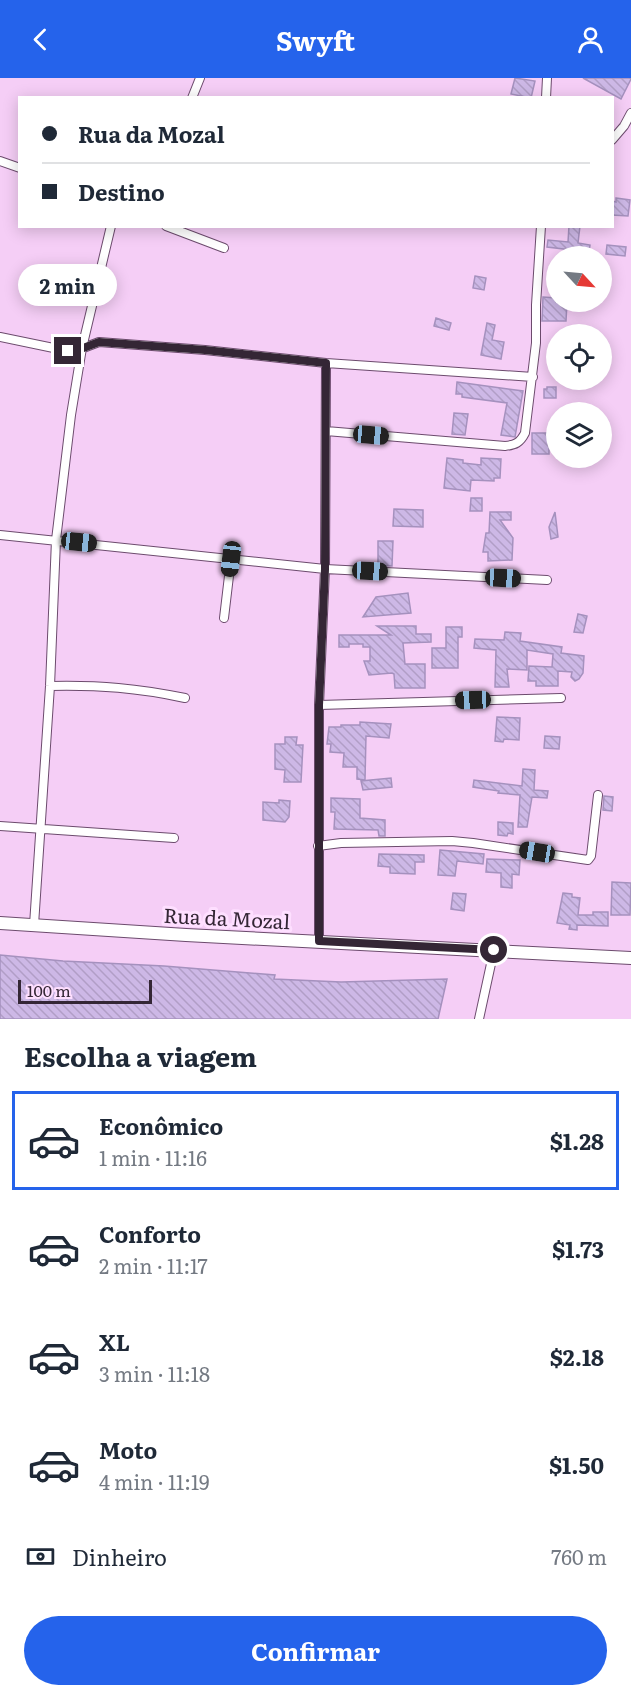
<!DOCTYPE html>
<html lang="pt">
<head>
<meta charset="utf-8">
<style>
	:root { --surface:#fff; --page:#f6f6f7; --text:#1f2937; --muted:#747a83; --line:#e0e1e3; --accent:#2563eb }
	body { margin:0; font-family:Literata,serif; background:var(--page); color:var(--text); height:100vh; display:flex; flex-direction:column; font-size:22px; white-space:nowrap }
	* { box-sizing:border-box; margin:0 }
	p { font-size:20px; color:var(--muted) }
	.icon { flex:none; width:33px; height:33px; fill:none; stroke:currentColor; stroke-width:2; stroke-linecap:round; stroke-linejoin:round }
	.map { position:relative; height:941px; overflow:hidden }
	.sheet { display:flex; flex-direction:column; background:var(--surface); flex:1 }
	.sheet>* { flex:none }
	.banner { position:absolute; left:18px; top:18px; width:596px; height:132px; border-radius:0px; box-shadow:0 3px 15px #0003; display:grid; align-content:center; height:132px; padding:0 24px; background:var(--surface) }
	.needle { width:39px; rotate:116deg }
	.buttons { position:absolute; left:546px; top:168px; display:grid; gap:12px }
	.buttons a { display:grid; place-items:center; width:66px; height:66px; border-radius:50%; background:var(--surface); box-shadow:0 3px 15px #0003; font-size:30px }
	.scale { position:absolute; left:18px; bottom:15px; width:134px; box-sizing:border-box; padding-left:6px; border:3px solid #342635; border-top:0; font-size:16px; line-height:21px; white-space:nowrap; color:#342635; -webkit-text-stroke:4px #fedfff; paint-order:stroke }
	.end { position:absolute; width:27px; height:27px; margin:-14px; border:8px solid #342635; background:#fff; box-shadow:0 0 0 3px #fff }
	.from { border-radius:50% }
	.bubble { position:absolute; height:42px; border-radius:21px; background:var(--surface); box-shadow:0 3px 15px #0003; font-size:20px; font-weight:700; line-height:42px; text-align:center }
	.car { position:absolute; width:18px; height:36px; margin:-18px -9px; border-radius:8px; box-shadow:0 0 4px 2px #0007; background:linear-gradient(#222 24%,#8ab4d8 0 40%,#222 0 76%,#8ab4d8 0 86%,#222 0) }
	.banner b { display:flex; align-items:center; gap:21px; height:57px; font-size:22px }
	.banner b+b { border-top:2px solid var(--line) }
	.banner i { width:15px; height:15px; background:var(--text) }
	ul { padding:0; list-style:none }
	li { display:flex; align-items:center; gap:18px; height:99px; margin:0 12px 9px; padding:0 12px; border:3px solid transparent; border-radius:0px }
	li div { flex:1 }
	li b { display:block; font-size:22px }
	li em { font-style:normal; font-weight:700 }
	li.active { border-color:var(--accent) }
	li>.icon { width:54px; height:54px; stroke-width:1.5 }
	h2 { padding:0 24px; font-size:27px; line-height:72px }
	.pay { display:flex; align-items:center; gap:15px; height:66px; padding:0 24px; font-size:22px }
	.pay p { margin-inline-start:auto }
	.button { display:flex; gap:12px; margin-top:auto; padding:12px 24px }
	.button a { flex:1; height:69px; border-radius:36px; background:var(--accent); color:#fff; font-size:24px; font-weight:700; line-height:69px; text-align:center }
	header { display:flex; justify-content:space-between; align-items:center; height:78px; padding:0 24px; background:var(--accent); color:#fff; font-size:27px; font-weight:700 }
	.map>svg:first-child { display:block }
	.building { fill:url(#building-back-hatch); stroke:#a591be; stroke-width:1.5 }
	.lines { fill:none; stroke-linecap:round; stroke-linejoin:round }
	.minor-casing { stroke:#6c4b6d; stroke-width:10 }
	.secondary-casing { stroke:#6c4b6d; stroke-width:14 }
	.minor { stroke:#fff; stroke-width:8 }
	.secondary { stroke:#fff; stroke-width:12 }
	.route { stroke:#342635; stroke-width:8 }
	.labels { text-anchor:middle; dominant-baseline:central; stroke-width:6; stroke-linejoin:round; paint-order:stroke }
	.street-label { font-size:20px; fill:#342635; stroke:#fedfff }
</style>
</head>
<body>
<header><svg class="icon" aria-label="back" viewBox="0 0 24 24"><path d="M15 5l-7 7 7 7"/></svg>Swyft<svg class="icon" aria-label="person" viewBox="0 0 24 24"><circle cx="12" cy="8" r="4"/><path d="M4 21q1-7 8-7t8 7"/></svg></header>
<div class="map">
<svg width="631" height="941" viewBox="0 0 631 941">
	<defs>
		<pattern id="building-back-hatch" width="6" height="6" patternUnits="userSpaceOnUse" patternTransform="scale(1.5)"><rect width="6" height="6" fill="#cdb8e6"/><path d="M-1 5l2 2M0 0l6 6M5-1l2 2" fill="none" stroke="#b19ec6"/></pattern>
	</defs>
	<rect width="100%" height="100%" fill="#f5cef6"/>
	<path class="building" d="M515,0L535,3L531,20L511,16Z
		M583,0H631V1L621,21Z
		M616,120L630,122L628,138L612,137V123L616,124Z
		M569,148H580L578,165L590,167L589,174L547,169L548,162L568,164Z
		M607,167L626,169L625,178L606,176Z
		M475,198L486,200L484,212L473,210Z
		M543,219L556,220V224H567L566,243H542Z
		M436,240L451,245L449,252L434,248Z
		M487,245L495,247L492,262L504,264L501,281L481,277Z
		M457,304L523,313L515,359L501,357L507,325L462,319V316H456Z
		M547,309H556V320H544V311H547Z
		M454,335L468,336L465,357L452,356Z
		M532,355H556V367L549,366V376H532Z
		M447,380L463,382V385L481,387V380L501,381L500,400H494V403L471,402L470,413L444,410Z
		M471,420H482V433H470Z
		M394,431L423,432V449L393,448Z
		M490,434H511V442H500L513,460L512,482L488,483V474H483L486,455H489Z
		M555,434L558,459L551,461L549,449Z
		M378,463H393L392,488L378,487Z
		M408,515L411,535L363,539L376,519Z
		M578,536L587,538L583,555L574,554Z
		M377,548H416V556H431V564L403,565L405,586H425V610H395L394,596L392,595L369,597L364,583H370V569H363V566H349V569H339V557H391Z
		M446,549H462V559H458V590H432V570H446Z
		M505,554L521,555L520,563L562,569L561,575L584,578L583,595L579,601L575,603L571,599L572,594L558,593V608H536V603H528L529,588L552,589L553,576L527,572V592L507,591L509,609H495L496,572L474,570L475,561L504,562Z
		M497,639L520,640L519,662L504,661L503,664L495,663Z
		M360,644L391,646L389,660L366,658L365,702L357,701V689H343L344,675L330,674L331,666H327L329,649H341V647H360Z
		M545,658L560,659L559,671L544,670Z
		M285,659H297L296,667H303L301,704H284L285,692L275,691V666H285Z
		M523,691L535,692L534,712L548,713L547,720L532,719L527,749H518L520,717L498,715L499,713L473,709L474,702L522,708Z
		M391,700L392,709L363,712L361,703Z
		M604,718L613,719L612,733L603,732Z
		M331,720L360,721V740L385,742V758H379L378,752L334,751L335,734H331Z
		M279,722L290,723L289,739L285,744L263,742V724L279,725Z
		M498,744L513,745V756L508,755L507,758L498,757Z
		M440,772L484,776L483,786L457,783L455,798L438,797Z
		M379,776L424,777V784H415V796L390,795V789L378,788Z
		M487,781L520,782L519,797L512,796V810L501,809V795L486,794Z
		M612,804L631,805L630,837H611Z
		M453,815L466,816L464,833L451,831Z
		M563,815L572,816V819L580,820L578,837H593V834H608V848L577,847V852L569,851L570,847L557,845Z
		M0,877L63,883L164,888L275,897L274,901L341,904L447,901L438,941H0Z"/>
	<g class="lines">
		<defs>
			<path id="minor" d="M192,20L200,0
				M546,20L547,0
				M612,62L624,48L631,35
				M0,83L20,90
				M166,148L224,170
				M0,259L68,273L78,272L99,264L205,272L326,285L533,299
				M326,353L505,368C515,367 520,365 525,355L536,265V227L541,148
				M0,457L325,491L547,502
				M224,540L231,481
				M50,608C100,607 137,610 185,620
				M319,627L561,620
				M0,748L174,760
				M318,768L341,765L452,763L473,765L588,782L591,778L598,717
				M34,847L50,608L56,462L71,337L82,270L111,148
				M319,863V627L325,491L326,285
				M479,941L494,872"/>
			<path id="secondary" d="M0,845L186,857L631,880"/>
		</defs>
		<use href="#minor" class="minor-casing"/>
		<use href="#secondary" class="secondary-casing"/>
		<use href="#minor" class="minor"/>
		<use href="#secondary" class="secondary"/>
	</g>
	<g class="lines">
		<path class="route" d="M68,273L78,272L99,264L205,272L326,285L325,491L319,627V863L494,872"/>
	</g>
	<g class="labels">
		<g class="street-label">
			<text transform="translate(227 839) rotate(3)">Rua da Mozal</text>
		</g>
	</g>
</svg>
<div class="buttons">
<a><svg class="needle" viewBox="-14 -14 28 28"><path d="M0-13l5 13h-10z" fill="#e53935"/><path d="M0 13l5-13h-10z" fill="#747a83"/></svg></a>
<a><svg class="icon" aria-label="locate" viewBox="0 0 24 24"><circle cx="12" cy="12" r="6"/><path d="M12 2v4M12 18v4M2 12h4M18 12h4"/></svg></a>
<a><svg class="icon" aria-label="layers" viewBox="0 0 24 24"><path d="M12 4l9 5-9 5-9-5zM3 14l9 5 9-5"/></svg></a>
</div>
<div class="scale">100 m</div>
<i class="end from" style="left:494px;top:872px"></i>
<i class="end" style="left:68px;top:273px"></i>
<div class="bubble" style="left:18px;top:186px;width:99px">2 min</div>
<i class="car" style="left:371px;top:357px;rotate:95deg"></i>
<i class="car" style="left:79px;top:464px;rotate:96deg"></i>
<i class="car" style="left:231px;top:481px;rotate:187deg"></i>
<i class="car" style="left:370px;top:493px;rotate:93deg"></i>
<i class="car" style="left:503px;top:500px;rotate:93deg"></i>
<i class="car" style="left:473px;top:622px;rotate:268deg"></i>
<i class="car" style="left:537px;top:774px;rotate:279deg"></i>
<div class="banner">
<b><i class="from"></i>Rua da Mozal</b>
<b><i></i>Destino</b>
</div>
</div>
<section class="sheet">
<h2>Escolha a viagem</h2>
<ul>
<li class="active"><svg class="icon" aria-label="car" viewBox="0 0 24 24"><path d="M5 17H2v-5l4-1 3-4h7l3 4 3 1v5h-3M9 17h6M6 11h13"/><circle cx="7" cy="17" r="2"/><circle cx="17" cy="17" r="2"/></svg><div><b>Econômico</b><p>1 min · 11:16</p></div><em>$1.28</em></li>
<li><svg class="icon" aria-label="car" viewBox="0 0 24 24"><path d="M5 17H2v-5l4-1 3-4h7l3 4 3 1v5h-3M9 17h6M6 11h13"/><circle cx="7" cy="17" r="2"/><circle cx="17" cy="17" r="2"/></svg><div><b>Conforto</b><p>2 min · 11:17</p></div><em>$1.73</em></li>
<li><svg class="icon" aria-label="car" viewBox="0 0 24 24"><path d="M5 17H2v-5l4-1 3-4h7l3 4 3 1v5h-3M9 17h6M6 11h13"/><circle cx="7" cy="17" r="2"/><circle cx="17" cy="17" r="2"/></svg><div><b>XL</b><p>3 min · 11:18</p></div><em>$2.18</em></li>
<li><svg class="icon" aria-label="car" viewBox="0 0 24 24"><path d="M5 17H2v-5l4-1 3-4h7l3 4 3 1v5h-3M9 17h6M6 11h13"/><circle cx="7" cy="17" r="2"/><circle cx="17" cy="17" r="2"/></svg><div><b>Moto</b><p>4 min · 11:19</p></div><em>$1.50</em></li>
</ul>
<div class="pay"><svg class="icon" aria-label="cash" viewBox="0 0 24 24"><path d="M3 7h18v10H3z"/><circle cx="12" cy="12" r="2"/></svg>Dinheiro<p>760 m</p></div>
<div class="button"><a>Confirmar</a></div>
</section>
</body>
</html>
